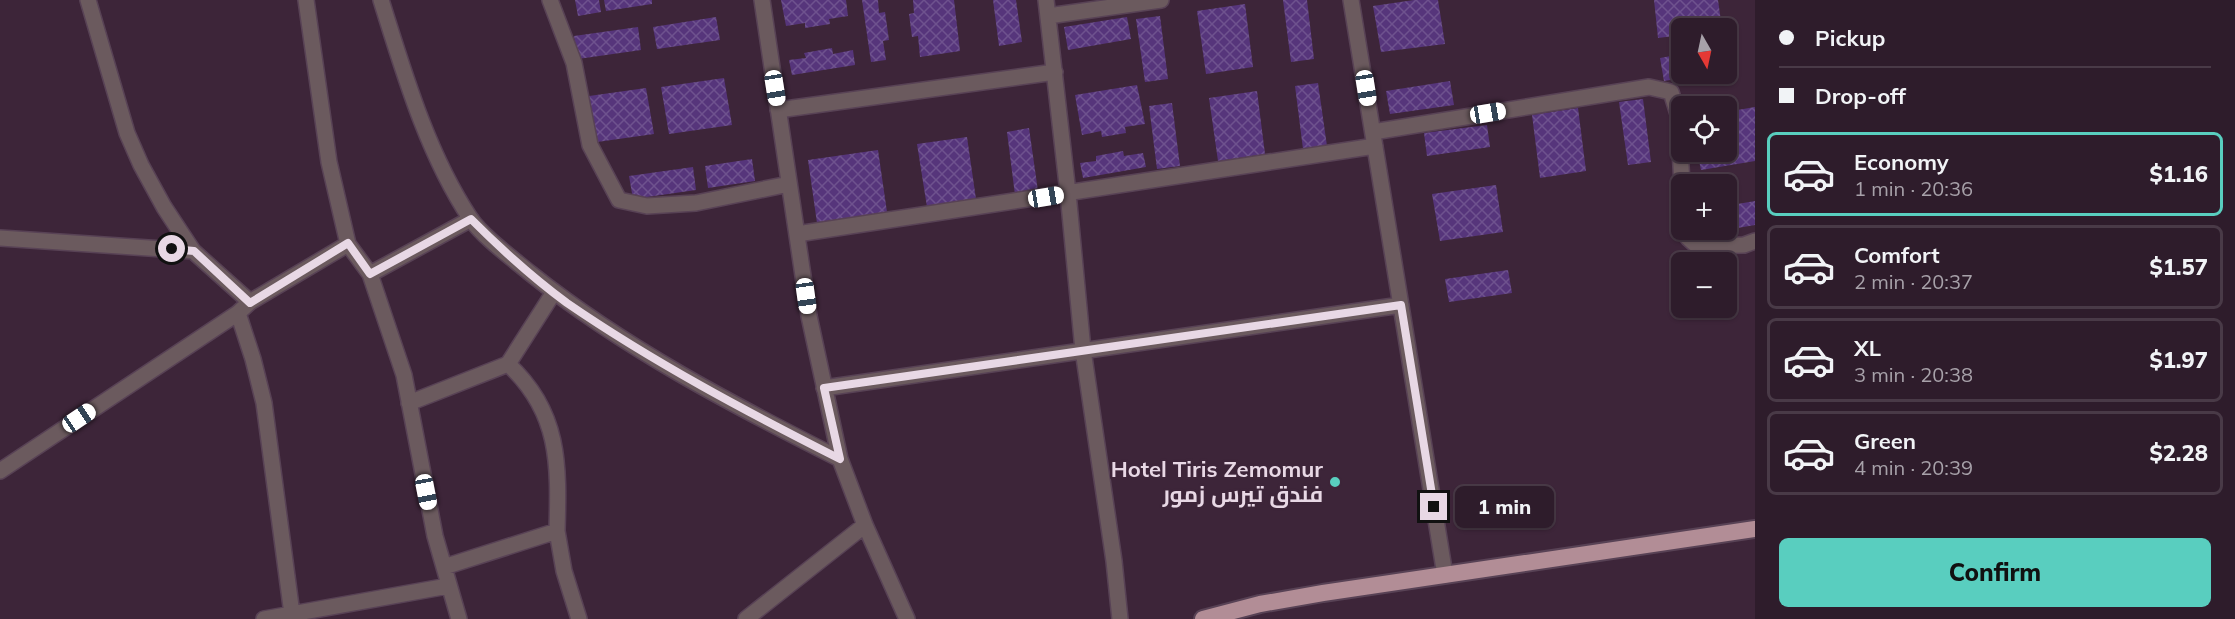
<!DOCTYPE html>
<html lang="en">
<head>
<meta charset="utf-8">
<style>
	:root { --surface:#2e1c2b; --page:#3a2937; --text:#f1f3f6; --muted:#a7a1a9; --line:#493a47; --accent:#59cebf }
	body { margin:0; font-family:Mulish,Cairo,sans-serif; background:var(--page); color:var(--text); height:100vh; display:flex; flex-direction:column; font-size:22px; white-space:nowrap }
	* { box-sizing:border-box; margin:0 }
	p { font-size:20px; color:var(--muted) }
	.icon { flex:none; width:33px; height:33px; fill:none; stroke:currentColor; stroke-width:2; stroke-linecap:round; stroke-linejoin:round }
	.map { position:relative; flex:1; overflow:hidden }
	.details { display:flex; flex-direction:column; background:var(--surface); width:480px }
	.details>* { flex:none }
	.guide { display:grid; align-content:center; height:132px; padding:0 24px; background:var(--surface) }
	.needle { width:39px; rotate:171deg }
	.controls { position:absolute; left:1671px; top:18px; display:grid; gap:12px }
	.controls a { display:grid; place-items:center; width:66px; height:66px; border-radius:9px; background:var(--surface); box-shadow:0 2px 4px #0004,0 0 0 2px var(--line); font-size:30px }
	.end { position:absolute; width:27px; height:27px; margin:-14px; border:8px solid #e8d8e5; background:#111; box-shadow:0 0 0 3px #111 }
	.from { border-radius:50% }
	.bubble { position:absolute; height:42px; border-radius:9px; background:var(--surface); box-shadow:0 2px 4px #0004,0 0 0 2px var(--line); font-size:20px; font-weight:800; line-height:42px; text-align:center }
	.car { position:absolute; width:18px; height:36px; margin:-18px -9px; border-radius:8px; box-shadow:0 0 4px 2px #0007; background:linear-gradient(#fff 24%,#345 0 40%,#fff 0 76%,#345 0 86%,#fff 0) }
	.guide b { display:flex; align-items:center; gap:21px; height:57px; font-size:22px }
	.guide b+b { border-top:2px solid var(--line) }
	.guide i { width:15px; height:15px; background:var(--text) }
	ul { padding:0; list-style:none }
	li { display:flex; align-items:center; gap:18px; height:84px; margin:0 12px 9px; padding:0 12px; border:3px solid var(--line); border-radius:9px }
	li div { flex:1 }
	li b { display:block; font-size:22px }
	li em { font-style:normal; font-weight:800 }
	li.current { border-color:var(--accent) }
	li>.icon { width:54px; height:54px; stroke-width:1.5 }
	.button { display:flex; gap:12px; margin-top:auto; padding:12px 24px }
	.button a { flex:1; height:69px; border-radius:9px; background:var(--accent); color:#111; font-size:24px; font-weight:800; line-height:69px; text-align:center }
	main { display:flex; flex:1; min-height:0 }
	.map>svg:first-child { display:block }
	.building { fill:url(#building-cross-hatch) }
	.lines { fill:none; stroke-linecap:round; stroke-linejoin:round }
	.minor-casing { stroke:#584255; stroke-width:18 }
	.trunk-casing { stroke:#584255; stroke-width:20 }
	.minor { stroke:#6b5a5e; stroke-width:15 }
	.trunk { stroke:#b28d96; stroke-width:16 }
	.route { stroke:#e8d8e5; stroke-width:8 }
	.poi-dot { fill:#59cebf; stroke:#3d2539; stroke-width:2 }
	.labels { text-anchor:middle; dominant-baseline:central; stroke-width:5; stroke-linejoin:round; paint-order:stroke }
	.poi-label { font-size:22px; font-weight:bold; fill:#e8d8e5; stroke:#3d2539; text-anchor:end }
</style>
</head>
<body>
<main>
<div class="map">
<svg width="1755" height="619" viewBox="0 0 1755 619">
	<defs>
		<pattern id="building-cross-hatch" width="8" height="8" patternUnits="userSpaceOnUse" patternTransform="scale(1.5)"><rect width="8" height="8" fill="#56357b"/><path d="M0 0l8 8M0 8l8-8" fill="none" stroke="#6e528e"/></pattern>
	</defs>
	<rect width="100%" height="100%" fill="#3d2539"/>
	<path class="building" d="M575,0H599L601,12L578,16Z
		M604,0H652V4L606,11Z
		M781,0H846L848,16L829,19L830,24L805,28V23L786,26Z
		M862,0H878L879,13L885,12L889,40L883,41L886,60L871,62Z
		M913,0H954L960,51L920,57L918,36L912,37L909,14L914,13Z
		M993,0H1016L1022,42L999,46Z
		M1283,0H1307L1314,59L1291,62Z
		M1414,0H1438L1445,44L1381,52L1373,6Z
		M1654,0H1718L1722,28H1682V35L1658,38Z
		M1245,4L1253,67L1206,74L1197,11Z
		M1160,16L1168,79L1145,82L1136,19Z
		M716,17L720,40L657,49L653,27Z
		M1127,17L1131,39L1068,50L1064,27Z
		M638,27L641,50L578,59L574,36Z
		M832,48L833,54L853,50L855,65L792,75L789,60L806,58L804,53Z
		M1682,54V74L1700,75L1664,81L1660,58Z
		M724,78L732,125L669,134L661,87Z
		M1450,81L1454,105L1390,114L1386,91Z
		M1318,83L1327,146L1303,149L1295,86Z
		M1137,85L1145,124L1125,127L1126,133L1102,137L1101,131L1082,135L1075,95Z
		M646,88L654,134L590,143L582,97Z
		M1257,91L1265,154L1218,161L1209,98Z
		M1643,99L1651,162L1628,165L1619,102Z
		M1172,103L1180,166L1157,169L1149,106Z
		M1755,107V161L1701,170L1697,152H1726V112Z
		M1578,108L1586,171L1540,178L1532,115Z
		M1487,125L1490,147L1427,156L1424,133Z
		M1029,128L1038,191L1015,195L1007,132Z
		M967,137L976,199L927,207L917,144Z
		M878,150L887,212L817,223L808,160Z
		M1123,151L1124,156L1143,153L1146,167L1083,178L1080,163L1096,161V156Z
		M752,159L755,181L708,188L705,166Z
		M693,167L696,190L633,199L629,176Z
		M1496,185L1503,232L1440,241L1432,194Z
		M1755,201V225L1726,230V206Z
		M1508,270L1512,293L1449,302L1445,279Z"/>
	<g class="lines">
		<defs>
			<path id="minor" d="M88,0L127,133L141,165L164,207L193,251L250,302
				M306,0L329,162L348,244L370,274L404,375L435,536L459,619
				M381,0C404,73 427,153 470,218C482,236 512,258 530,273C624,348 733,405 840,459
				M550,0L574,63L590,145L619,200L647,206L696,203L789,184
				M762,0L809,316L840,459L865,525L907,619
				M1046,0L1068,193L1083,350L1114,561L1120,619
				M1351,0L1445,575
				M1048,16L1161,0
				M778,110L1055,72
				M1373,132L1649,87L1671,92L1678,114L1682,184
				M1687,230L1688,238L1697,246L1744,245L1755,241
				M797,234L1375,146
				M0,238L193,251
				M370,274L471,219
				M554,292L508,364C560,412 559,464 557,531
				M238,313L253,359L264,403L292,614
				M824,388L1401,305
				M409,403L508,364
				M0,471L238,313L250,302L348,244
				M444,567L557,531L564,571L579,619
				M264,619L448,586
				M746,619L865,525"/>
			<path id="trunk" d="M1203,619L1260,604L1323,593L1755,529"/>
		</defs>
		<use href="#minor" class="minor-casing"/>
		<use href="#trunk" class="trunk-casing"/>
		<use href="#minor" class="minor"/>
		<use href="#trunk" class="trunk"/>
	</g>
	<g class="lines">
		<path class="route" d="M172,249L194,251L250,303L348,243L370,274L471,219C501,249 533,278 567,303C653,362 747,412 840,459L824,388L1401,305L1434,507"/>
	</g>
	<circle class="poi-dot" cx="1335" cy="482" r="6"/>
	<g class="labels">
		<g class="poi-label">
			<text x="1323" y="469">Hotel Tiris Zemomur<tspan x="1323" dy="25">فندق تيرس زمور</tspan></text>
		</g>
	</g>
</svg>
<div class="controls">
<a><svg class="needle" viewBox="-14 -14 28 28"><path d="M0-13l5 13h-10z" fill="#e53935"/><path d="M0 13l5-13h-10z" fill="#a7a1a9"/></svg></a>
<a><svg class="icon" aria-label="locate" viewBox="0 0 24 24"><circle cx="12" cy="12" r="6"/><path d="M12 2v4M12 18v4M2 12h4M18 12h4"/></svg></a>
<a>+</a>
<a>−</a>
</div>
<i class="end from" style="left:172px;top:249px"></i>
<i class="end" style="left:1434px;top:507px"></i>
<div class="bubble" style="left:1455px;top:486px;width:99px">1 min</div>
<i class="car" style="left:775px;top:88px;rotate:171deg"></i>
<i class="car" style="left:1366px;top:88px;rotate:171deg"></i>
<i class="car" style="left:1488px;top:113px;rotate:81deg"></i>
<i class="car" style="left:1046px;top:197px;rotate:81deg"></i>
<i class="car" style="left:806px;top:296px;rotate:172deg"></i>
<i class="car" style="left:79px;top:418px;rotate:56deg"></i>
<i class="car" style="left:426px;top:492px;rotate:169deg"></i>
</div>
<section class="details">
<div class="guide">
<b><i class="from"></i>Pickup</b>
<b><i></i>Drop-off</b>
</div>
<ul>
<li class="current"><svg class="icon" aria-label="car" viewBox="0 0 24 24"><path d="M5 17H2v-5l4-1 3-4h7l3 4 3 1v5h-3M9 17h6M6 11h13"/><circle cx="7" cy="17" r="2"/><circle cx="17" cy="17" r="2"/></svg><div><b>Economy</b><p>1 min · 20:36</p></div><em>$1.16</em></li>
<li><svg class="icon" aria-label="car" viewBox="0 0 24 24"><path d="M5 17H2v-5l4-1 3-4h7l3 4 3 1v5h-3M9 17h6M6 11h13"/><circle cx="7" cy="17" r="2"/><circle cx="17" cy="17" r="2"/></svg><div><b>Comfort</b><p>2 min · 20:37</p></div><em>$1.57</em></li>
<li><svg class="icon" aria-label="car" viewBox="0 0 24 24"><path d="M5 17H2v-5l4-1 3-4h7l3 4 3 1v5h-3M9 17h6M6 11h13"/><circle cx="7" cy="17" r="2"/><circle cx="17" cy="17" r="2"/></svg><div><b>XL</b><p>3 min · 20:38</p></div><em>$1.97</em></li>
<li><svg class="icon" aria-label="car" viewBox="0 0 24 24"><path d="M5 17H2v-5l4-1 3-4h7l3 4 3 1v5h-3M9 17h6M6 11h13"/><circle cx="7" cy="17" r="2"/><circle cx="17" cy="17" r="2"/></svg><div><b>Green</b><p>4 min · 20:39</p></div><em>$2.28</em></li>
</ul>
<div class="button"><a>Confirm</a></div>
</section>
</main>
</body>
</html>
